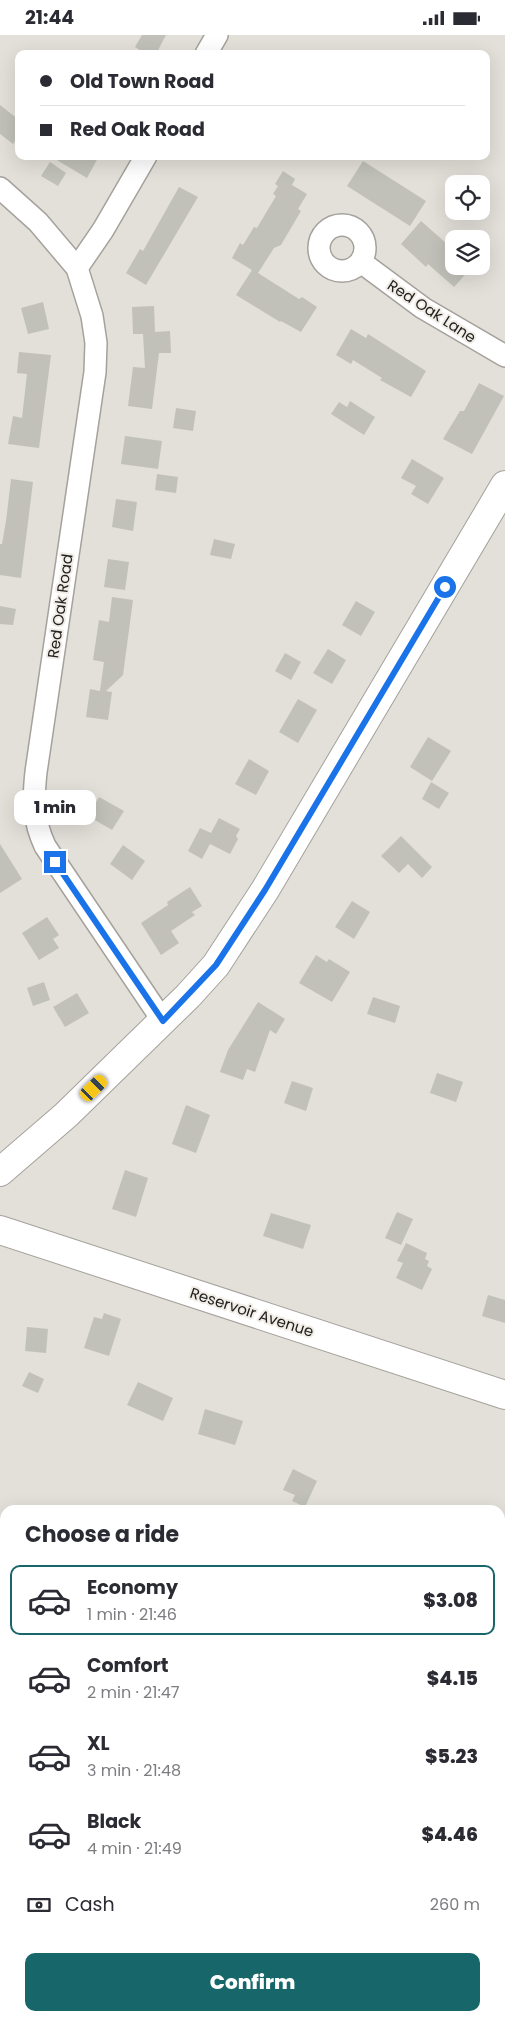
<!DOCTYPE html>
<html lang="en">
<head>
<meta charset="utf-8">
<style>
	:root { --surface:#fff; --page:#f2f2f3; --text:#2b2b33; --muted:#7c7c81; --line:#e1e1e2; --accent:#176669 }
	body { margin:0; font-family:Poppins,sans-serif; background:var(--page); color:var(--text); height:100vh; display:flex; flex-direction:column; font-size:19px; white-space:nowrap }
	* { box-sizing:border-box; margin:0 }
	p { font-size:16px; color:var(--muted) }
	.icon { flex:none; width:28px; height:28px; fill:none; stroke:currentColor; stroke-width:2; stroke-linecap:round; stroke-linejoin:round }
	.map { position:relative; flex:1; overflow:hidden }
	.side { position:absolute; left:0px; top:1470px; width:505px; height:516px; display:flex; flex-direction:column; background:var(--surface); border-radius:15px 15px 0 0; box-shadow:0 5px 20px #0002 }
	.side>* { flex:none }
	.guide { position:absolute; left:15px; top:15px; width:475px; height:110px; border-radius:10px; box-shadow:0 5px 20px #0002; display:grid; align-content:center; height:110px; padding:0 25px; background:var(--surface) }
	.fabs { position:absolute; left:445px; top:140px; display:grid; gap:10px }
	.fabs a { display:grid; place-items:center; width:45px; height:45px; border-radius:10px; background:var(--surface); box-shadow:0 5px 20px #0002; font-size:25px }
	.end { position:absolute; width:22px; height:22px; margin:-11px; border:6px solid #1a73e8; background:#fff; box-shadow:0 0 0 2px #fff }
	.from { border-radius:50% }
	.bubble { position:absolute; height:35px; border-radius:10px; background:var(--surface); box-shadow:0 5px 20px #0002; font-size:16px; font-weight:800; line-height:35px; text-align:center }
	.car { position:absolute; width:15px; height:30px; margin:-15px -8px; border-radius:6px; box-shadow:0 0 4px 1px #0007; background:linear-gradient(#f5c518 24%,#345 0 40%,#f5c518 0 76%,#345 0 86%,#f5c518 0) }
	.guide b { display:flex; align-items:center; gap:18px; height:48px; font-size:19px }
	.guide b+b { border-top:1px solid var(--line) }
	.guide i { width:12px; height:12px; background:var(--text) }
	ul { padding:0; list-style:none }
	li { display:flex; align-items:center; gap:15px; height:70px; margin:0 10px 8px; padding:0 15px; border:2px solid transparent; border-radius:10px }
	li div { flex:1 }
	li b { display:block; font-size:19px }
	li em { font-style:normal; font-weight:800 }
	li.on { border-color:var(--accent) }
	li>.icon { width:45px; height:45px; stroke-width:1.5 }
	h2 { padding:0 25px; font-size:22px; line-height:60px }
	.pay { display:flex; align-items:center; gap:12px; height:55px; padding:0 25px; font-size:19px }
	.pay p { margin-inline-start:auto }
	.cta { display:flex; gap:10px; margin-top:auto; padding:10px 25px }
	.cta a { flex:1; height:58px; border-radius:10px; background:var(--accent); color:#fff; font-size:20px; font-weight:800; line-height:58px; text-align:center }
	.status { display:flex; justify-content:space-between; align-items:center; height:35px; padding:0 25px; background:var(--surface); direction:ltr }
	.status svg { height:14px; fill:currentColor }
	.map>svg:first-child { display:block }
	.building { fill:#c1c1ba }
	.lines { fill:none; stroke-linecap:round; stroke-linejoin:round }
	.minor-casing { stroke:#a5a19c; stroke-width:24 }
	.major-casing { stroke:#a5a19c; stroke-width:30 }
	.minor { stroke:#fff; stroke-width:21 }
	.major { stroke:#fff; stroke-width:28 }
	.route { stroke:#1a73e8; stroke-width:6 }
	.labels { text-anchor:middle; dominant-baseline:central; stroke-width:4; stroke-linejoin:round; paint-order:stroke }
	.street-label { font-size:15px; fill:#21201e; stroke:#f0ece6 }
</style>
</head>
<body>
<div class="status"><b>21:44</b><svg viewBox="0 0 49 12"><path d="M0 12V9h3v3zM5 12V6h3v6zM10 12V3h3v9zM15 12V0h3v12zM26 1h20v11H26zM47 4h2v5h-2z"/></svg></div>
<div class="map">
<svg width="505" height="1986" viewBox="0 0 505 1986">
	<rect width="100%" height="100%" fill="#e3dfd9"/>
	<path class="building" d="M142,0H166L156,19H146L135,12Z
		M0,70L19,85V101L13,109L0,99Z
		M50,121H99L87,143Z
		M363,126L426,166L410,191L347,151Z
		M50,127L66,138L58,151L41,141Z
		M283,136L295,144L292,150L307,159L298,174L301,176L281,210L274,213L258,238L299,264L302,262L317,272L301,297L281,286L280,287L236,260L252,235L232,223L240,208L243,210L254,192L257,193L276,161L273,159L278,151L275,149Z
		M179,152L198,162L146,250L126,238L140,214L143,216Z
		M421,186L454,215V231H473L454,252L428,229L426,232L401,209Z
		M43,267L49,294L28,299L21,273Z
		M154,271L155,297L170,296L171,318H159L152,374L128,371L133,332L145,333L143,299H133L132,272Z
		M351,294L366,303L368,299L426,336L411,362L380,345L382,343L353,325L351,329L336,320Z
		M19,317L51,320L39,413L8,409L13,381L22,383L27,339L17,338Z
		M479,348L504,361L472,419L443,404L460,376H464Z
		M350,366L375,382L364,400L331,379L339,367L347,372Z
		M176,373L196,376L193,396L173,393Z
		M125,401L162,406L158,434L121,429Z
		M412,424L444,443L428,469L411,459L416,451L401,443Z
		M157,439L178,442L176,458L155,455Z
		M11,444L33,447L21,543L0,540V509H2L6,486Z
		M116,464L137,467L133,496L112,492Z
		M214,504L235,509L231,524L210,520Z
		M108,524L129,527L125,555L104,552Z
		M112,562L133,565L123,640L106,656L112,657L108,685L86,682L90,654L100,656L104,627L93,625L99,585L109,587Z
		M356,566L375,577L361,601L342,590Z
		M0,571L16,574L13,590L0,589Z
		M328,614L346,625L332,649L313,638Z
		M285,618L301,627L291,645L275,636Z
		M298,664L317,675L298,708L279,697Z
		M428,702L451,716L432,746L410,732Z
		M249,724L269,736L256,760L235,749Z
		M431,747L449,758L439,774L422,764Z
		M99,762L124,776L112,795L88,781Z
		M219,783L240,794L236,801L238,804L230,819L210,809L202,824L188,816L200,793L211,798Z
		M401,801L432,832L422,843L408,829L399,838L381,821Z
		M0,809L22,844L0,858Z
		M123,810L145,826L132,845L110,829Z
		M190,852L202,871L192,877L195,880L171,896L179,908L161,920L141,888L168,870L167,867Z
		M352,866L370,877L354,904L335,892Z
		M47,882L59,900L53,904L59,913L39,925L22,898Z
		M316,920L327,927L329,924L350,937L332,967L299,948Z
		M44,947L50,965L33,971L27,953Z
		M77,958L89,978L65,992L53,972Z
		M373,962L400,971L395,988L367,979Z
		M258,967L285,984L276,999L270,995L255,1037L247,1034L243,1045L220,1037L228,1015Z
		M437,1038L463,1047L456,1067L430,1058Z
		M292,1046L313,1053L306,1076L284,1068Z
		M186,1070L210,1080L196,1118L172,1109Z
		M125,1135L148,1143L136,1182L112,1174Z
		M397,1177L413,1184L401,1210L385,1203Z
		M271,1178L311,1190L303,1214L263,1201Z
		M406,1208L427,1218L425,1224L429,1226L427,1231L432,1234L422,1255L396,1243L403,1228L397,1226Z
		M488,1260L505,1265V1288L482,1281Z
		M104,1278L121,1284L109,1321L84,1313L94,1282L102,1284Z
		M27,1292L48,1294L46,1318L25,1316Z
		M29,1337L44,1344L38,1358L22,1351Z
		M138,1347L173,1363L163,1386L127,1370Z
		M205,1374L243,1386L235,1410L198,1399Z
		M293,1434L317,1446L305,1472L292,1466L295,1460L283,1455Z"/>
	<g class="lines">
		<defs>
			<path id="minor" d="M206,19L217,0
				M0,153L38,187L77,233L92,281L96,308L95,337L36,737C33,765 33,785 45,811L163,986
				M319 213a23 23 0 1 1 46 0a23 23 0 1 1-46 0Z
				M361,227L423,273L505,321
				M77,233L103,195L146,121
				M500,1911L505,1912"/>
			<path id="major" d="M0,1137L66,1080L188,961L216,930L265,855L505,450
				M0,1195L505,1360"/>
		</defs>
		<use href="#minor" class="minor-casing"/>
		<use href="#major" class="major-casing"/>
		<use href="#minor" class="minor"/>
		<use href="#major" class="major"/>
	</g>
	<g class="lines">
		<path class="route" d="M55,827L163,986L216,930L265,855L445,552"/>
	</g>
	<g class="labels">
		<g class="street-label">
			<text transform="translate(432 276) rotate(33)">Red Oak Lane</text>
			<text transform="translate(60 571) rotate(-82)">Red Oak Road</text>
			<text transform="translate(252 1277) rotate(18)">Reservoir Avenue</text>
		</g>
	</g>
</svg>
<div class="fabs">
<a><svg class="icon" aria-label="locate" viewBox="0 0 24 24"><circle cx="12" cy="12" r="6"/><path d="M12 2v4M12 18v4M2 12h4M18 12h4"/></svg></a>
<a><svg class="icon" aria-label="layers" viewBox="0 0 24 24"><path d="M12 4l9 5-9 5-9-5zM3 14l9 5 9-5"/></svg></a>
</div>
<i class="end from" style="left:445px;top:552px"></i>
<i class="end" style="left:55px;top:827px"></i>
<div class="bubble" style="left:14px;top:755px;width:82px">1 min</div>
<i class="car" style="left:94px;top:1053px;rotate:46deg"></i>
<div class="guide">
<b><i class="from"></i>Old Town Road</b>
<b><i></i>Red Oak Road</b>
</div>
<section class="side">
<h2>Choose a ride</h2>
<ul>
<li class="on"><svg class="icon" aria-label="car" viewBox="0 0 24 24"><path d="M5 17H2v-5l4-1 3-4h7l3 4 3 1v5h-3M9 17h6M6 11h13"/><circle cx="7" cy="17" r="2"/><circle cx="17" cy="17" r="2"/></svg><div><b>Economy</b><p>1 min · 21:46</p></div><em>$3.08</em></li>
<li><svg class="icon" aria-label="car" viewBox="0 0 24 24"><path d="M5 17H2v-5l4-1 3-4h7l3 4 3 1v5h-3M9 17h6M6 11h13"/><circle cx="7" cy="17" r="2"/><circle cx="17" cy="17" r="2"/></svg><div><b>Comfort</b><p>2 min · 21:47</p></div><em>$4.15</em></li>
<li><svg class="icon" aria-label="car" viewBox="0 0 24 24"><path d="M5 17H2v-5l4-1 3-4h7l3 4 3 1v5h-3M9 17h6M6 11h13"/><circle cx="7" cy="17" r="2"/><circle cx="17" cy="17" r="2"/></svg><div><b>XL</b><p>3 min · 21:48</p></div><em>$5.23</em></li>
<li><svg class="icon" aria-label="car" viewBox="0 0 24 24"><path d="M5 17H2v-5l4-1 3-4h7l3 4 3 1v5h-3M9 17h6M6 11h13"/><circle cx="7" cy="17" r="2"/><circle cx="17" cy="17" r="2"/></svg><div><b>Black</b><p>4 min · 21:49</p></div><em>$4.46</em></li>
</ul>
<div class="pay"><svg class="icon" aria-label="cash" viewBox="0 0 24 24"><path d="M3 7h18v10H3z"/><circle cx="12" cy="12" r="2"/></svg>Cash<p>260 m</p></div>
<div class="cta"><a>Confirm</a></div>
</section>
</div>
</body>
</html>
